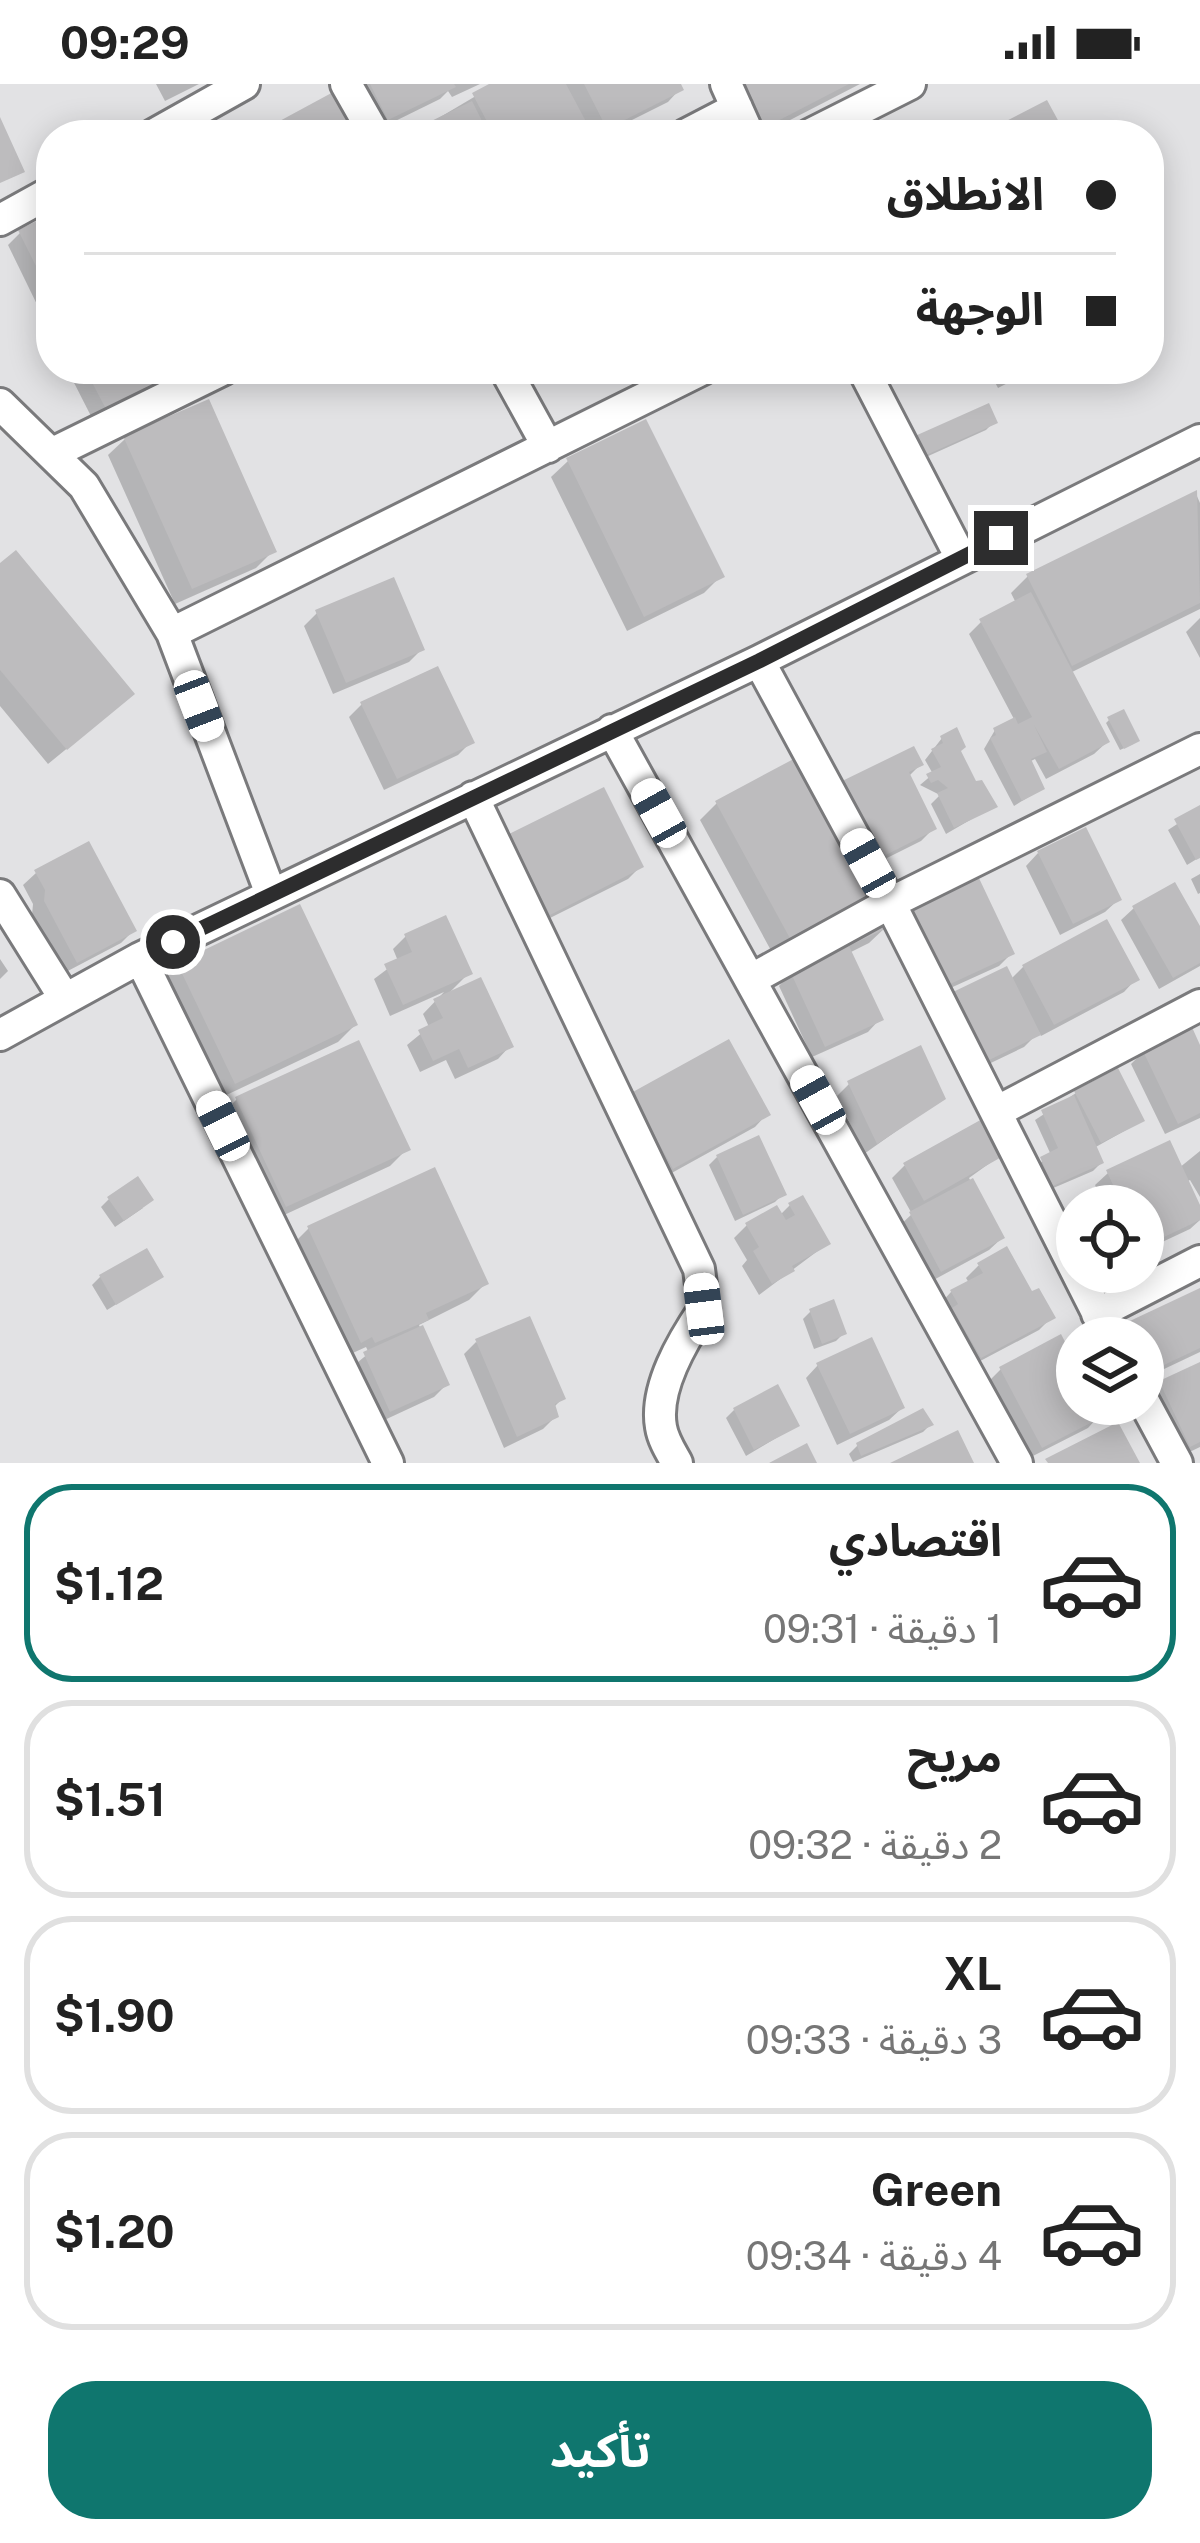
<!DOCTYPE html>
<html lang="ar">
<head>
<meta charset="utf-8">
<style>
	:root { --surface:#fff; --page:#f2f2f2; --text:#222; --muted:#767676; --line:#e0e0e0; --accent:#0f766e }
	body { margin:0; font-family:"Public Sans","Noto Sans Arabic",sans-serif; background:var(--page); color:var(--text); direction:rtl; height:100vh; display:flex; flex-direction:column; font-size:45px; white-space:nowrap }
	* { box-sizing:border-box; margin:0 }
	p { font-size:39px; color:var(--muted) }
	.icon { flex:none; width:66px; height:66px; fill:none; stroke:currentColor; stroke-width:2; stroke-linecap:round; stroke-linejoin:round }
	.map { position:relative; height:1379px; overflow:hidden; direction:ltr }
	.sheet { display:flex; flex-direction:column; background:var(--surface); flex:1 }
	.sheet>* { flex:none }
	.guide { position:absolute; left:36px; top:36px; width:1128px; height:264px; border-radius:48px; box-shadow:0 6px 30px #0003; direction:rtl; display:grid; align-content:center; height:264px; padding:0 48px; background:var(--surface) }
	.tools { position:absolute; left:1056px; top:1101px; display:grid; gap:24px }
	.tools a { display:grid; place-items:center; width:108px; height:108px; border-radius:50%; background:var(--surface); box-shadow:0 6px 30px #0003; font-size:60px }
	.end { position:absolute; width:54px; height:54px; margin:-27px; border:15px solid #2d2d2e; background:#fff; box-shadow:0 0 0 6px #fff }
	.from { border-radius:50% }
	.car { position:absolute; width:36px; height:72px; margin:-36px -18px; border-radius:15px; box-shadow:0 0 9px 3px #0007; background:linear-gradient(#fff 24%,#345 0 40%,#fff 0 76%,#345 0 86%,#fff 0) }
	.guide b { display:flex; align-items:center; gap:42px; height:114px; font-size:45px }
	.guide b+b { border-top:3px solid var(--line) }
	.guide i { width:30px; height:30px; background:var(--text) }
	ul { padding:21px 0 0; list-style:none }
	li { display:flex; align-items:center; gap:36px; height:198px; margin:0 24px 18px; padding:0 24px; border:6px solid var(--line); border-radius:48px }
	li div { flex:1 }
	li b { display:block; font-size:45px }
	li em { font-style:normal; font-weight:700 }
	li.current { border-color:var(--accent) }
	li>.icon { width:108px; height:108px; stroke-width:1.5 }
	.cta { display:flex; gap:24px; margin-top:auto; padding:24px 48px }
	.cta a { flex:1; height:138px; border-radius:48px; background:var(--accent); color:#fff; font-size:48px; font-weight:700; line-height:138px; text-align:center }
	.status { display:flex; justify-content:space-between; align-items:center; height:84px; padding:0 60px; background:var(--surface); direction:ltr }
	.status svg { height:33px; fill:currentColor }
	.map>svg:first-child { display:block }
	.shadow { fill:#0003 }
	.building { fill:#bdbcbe }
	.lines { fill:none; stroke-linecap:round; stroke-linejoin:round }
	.minor-casing { stroke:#7a7a7c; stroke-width:36 }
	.minor { stroke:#fff; stroke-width:30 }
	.route { stroke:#2d2d2e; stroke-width:15 }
</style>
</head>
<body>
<div class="status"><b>09:29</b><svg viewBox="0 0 49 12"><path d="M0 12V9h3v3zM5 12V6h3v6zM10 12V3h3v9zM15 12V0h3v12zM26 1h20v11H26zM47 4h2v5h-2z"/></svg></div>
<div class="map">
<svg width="1200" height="1379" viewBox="0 0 1200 1379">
	<rect width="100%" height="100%" fill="#e2e2e4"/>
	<path class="shadow" d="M156,0H199L165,17Z
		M352,0H480L452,13L448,7L440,15L375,47Z
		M496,0H677L680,5L668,18L602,51H592L589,45L583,51H410Z
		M718,0H860L761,51Z
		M51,134V239L47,241L8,161L20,149Z
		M67,285H215L94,338Z
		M988,285H1035L998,304Z
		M994,338L986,346L915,378L908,362L916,355Z
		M125,355L273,467L256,484L175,520L108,371Z
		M568,377L721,492L704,509L627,547L551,393Z
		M1196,410L1200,419V525L1070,589L1107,658L1094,670L1046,695L1035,675L1029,678L1041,705L1014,722L984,665L995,646L1015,637L969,550L981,538L1016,519L1011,509L1028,492Z
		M0,483L114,626L48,680L0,622Z
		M317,529L422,565L409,578L333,610L304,542Z
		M1200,534V574L1186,548Z
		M362,620L471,658L458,671L384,706L349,633Z
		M1109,636L1133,660L1120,666L1106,639Z
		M942,654L958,667L974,700L994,722L946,750L931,720L940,711L920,701L933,690L925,676Z
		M920,681L908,693L933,745L921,757L861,787L887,842L869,859L849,869L880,935L868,948L812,973L779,902L786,894L700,736L717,719L823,717Z
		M1200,725V773L1187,781L1168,746Z
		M511,753L641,782L628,795L536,841L498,765Z
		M1038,769L1118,816L1105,828L1060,851L1026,782Z
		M36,789L134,846L121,859L64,889L32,831L33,820L23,801Z
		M1200,790V809L1198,810L1191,795Z
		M913,823L1011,870L999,882L935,911L901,835Z
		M1134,824L1200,848V882L1159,905L1121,836Z
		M406,852L469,889L448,910L510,962L498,975L455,995L446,976L420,988L407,961L429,943L423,930L444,908L390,932L374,895L398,877L393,865Z
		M0,875L8,887L0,895Z
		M178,882L355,941L338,958L218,1015L162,898Z
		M1023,883L1136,895L1124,908L1041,952L1039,948L1024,963L974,987L942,923L955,910L1010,896Z
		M1144,967L1200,968V1034L1165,1050L1131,980Z
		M849,1000L943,1014L864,1070L837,1012Z
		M1076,1009L1142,1037L1094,1064L1101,1079L1093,1087L1044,1108L1034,1083L1051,1071L1035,1036Z
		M632,1012L767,1030L755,1043L659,1096Z
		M237,1015L407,1065L390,1082L269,1138L220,1032Z
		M983,1038L1001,1071L969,1094L1002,1154L989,1166L928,1199L898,1143L912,1130L892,1094L904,1082Z
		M1200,1067V1113L1190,1096L1186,1098L1200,1136L1190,1145L1143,1167V1122H1105L1095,1101L1108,1089L1179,1084Z
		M717,1073L783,1110L775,1118L735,1137L709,1081Z
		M109,1115L143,1124L115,1143L101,1123Z
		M790,1121L827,1160L759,1211L742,1182L747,1176L734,1154L747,1141L780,1131Z
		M309,1144L486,1199L469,1216L419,1241L446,1301L434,1313L378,1339L352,1283L369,1269L366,1263L344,1273L292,1161Z
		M1006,1166L1031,1211L1052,1233L1039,1246L967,1284L939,1221L951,1208L969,1199L966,1194L978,1182Z
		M100,1193H160L107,1226L92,1201Z
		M1200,1207V1268L1143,1295V1254Z
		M811,1227L844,1249L836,1257L814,1265L803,1235Z
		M476,1258L563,1314L553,1324L555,1333L543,1345L504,1364L464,1270Z
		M818,1281L902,1324L889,1336L837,1361L806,1294Z
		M1200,1281V1363L1177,1374L1148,1312L1161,1300Z
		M1001,1285L1077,1287V1320H1094L1100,1331L1088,1344L1029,1374L988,1298Z
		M734,1326L796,1342L746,1372L726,1334Z
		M930,1341L923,1348L853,1378L849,1370L857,1362Z"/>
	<path class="building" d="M370,0H454L456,3L388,36Z
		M489,0H566L591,47L584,51H494L472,9Z
		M584,0H681L684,6L607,45Z
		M743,0H849L766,43Z
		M337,6L362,51H265L263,46Z
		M1047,16L1066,51H979Z
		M472,17L489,51H403Z
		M0,33L25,88L0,99Z
		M51,130V212L18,146Z
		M85,285H169L173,294L107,327Z
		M209,315L277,468L192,505L123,352Z
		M989,319L998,339L924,372L915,352Z
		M646,335L725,493L644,533L566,374Z
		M1197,406L1200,519L1072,582L1026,490Z
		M16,466L135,610L67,666L0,586V479Z
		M394,493L425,566L346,599L315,526Z
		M1031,508L1110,658L1059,685L1034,641L1047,668L1031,675L1045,705L1022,717L990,654L996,651L993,644L1015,633L1018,640L1032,633L979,535Z
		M438,582L475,659L397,695L360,618Z
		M1124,625L1140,657L1124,665L1107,633Z
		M957,643L966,663L961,667L976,697L982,696L998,723L954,744L937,709L948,704L938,696L931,699L926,690L941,683L931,665L943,659L940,652Z
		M914,662L924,681L909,688L937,745L874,777L836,700Z
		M801,671L889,843L849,862L884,936L825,963L790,887L804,880L715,717Z
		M604,703L644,783L550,831L509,750Z
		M1200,721V774L1196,776L1174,735Z
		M1086,743L1122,816L1073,840L1037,767Z
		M89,757L137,847L77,879L44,817L45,806L34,786Z
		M977,790L1015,870L948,901L911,820Z
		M1175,798L1200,842V879L1173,894L1132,822Z
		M300,820L358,941L235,1000L177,879Z
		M446,831L473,890L403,921L384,880L412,868L404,850Z
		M1107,835L1140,896L1054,941L1022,881Z
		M1007,882L1041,951L987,977L953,908Z
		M481,893L514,963L468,984L459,965L433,977L418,946L443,934L433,915Z
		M1191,941L1200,961V1029L1178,1040L1142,965Z
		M729,955L771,1031L673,1085L631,1009Z
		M359,956L411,1066L286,1123L235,1013Z
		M921,961L946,1015L877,1060L847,997Z
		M1118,984L1145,1037L1101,1059L1074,1007Z
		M1074,1011L1104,1079L1053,1102L1040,1073L1058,1064L1041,1026Z
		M984,1034L1005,1071L924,1117L903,1079Z
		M759,1051L787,1111L743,1131L716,1071Z
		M1170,1056L1200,1121V1136L1143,1163V1122H1123L1106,1086Z
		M435,1083L489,1200L426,1229L429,1236L375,1259L372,1253L361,1259L307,1142Z
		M138,1092L154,1116L124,1137L107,1113Z
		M973,1094L1005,1154L941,1188L909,1128Z
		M803,1111L831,1160L792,1182L795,1187L772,1200L753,1167L759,1163L745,1139L777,1121L786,1136L795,1131L788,1119Z
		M1007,1162L1032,1207L1039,1204L1056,1234L981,1274L952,1224L958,1220L950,1206L983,1189L977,1179Z
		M147,1164L164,1193L116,1221L99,1191Z
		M1200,1204V1264L1143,1291V1254H1119L1115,1244Z
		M834,1215L847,1250L822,1260L809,1225Z
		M530,1232L566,1315L555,1320L559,1333L517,1353L475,1255Z
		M423,1241L450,1301L390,1328L363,1268Z
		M1061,1250L1077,1281V1320H1098L1104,1332L1042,1364L999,1283Z
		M872,1253L905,1324L850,1350L816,1279Z
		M1200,1278V1358L1190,1363L1159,1297Z
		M778,1300L800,1342L754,1366L733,1324Z
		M923,1324L934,1341L861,1372L856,1359Z
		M1118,1338L1140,1379H1048L1045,1375Z
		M958,1346L974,1379H890Z
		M807,1359L817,1379H769Z"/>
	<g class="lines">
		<defs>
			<path id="minor" d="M346,0L375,51
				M726,0L749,51
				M153,51L244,0
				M685,51L737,24
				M809,51L910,0
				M0,136L51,108
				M505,285L548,363
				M863,285L961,474
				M0,320L84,402L172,549L271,810
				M51,370L224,285
				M172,549L703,285
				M759,577L890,819L1110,1254
				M612,646L1017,1379
				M473,713L699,1185L704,1225C683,1256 654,1304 661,1343C663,1356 671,1368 677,1379
				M0,811L65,915
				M140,874L388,1379
				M752,895L890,819L1200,665
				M0,951L140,874L759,577L1200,356
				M996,1028L1200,921
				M1097,1230L1200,1177
				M1143,1316L1177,1379"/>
		</defs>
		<use href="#minor" class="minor-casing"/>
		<use href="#minor" class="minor"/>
	</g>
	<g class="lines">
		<path class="route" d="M173,858L759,577L1001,454"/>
	</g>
</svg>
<div class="tools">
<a><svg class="icon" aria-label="locate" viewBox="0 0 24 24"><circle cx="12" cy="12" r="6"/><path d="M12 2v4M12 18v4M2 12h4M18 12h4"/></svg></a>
<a><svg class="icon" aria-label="layers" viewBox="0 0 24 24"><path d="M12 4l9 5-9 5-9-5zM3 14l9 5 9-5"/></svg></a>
</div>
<i class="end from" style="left:173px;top:858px"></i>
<i class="end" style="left:1001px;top:454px"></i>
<i class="car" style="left:199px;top:622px;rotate:159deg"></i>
<i class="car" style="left:659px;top:729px;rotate:331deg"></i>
<i class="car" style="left:868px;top:779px;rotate:331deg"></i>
<i class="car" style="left:818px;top:1016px;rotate:331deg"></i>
<i class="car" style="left:223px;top:1042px;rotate:334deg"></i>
<i class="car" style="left:704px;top:1225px;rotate:353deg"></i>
<div class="guide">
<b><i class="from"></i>الانطلاق</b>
<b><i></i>الوجهة</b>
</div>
</div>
<section class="sheet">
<ul>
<li class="current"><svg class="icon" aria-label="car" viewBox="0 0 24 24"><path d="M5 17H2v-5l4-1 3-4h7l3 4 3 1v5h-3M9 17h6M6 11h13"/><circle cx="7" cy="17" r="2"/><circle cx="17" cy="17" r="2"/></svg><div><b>اقتصادي</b><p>1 دقيقة · 09:31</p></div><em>$1.12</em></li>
<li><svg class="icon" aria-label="car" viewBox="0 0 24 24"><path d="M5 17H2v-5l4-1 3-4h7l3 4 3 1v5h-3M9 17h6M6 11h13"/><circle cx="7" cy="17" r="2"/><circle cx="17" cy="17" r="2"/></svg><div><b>مريح</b><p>2 دقيقة · 09:32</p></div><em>$1.51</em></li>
<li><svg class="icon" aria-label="car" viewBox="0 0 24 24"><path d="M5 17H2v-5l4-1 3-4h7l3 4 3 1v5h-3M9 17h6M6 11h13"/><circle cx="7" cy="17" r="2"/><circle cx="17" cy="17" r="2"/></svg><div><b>XL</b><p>3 دقيقة · 09:33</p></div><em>$1.90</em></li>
<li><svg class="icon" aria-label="car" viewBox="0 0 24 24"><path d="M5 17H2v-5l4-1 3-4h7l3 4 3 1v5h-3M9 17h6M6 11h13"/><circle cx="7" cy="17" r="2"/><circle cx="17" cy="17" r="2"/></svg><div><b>Green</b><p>4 دقيقة · 09:34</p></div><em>$1.20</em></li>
</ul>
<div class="cta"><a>تأكيد</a></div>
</section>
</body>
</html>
